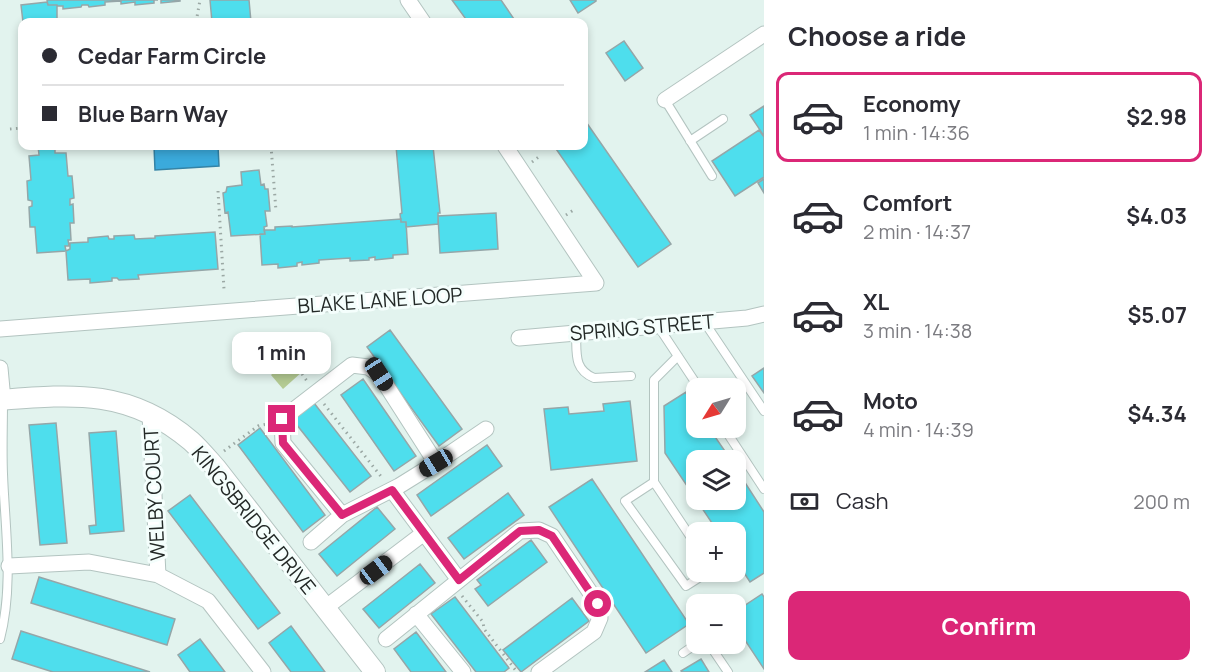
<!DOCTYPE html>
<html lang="en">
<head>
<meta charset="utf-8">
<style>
	:root { --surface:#fff; --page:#f7f7f7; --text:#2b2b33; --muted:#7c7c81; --line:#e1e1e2; --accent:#db2777 }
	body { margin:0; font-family:Manrope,sans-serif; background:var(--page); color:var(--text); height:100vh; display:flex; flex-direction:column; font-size:22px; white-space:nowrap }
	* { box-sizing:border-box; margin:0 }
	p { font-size:20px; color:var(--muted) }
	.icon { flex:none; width:33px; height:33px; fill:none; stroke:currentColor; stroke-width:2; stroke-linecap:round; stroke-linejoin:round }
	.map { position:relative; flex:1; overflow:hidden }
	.drawer { display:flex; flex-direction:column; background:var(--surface); width:450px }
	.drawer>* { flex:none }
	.guide { position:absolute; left:18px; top:18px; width:570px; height:132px; border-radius:12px; box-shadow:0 3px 9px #0003; display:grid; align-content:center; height:132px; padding:0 24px; background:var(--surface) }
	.needle { width:39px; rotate:233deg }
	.controls { position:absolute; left:686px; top:378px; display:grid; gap:12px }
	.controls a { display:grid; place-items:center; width:60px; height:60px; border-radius:12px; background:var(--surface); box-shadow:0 3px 9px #0003; font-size:30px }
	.end { position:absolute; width:27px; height:27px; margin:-14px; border:8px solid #db2777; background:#fff; box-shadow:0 0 0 3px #fff }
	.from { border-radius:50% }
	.bubble { position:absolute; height:42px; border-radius:12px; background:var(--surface); box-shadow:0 3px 9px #0003; font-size:20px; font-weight:700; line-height:42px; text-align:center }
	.car { position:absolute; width:18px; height:36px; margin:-18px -9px; border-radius:8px; box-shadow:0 0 4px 2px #0007; background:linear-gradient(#222 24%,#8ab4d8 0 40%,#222 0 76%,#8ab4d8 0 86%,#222 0) }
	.guide b { display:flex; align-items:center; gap:21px; height:57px; font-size:22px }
	.guide b+b { border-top:2px solid var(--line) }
	.guide i { width:15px; height:15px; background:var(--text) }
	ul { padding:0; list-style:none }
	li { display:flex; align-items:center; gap:18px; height:90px; margin:0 12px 9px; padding:0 12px; border:3px solid transparent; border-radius:12px }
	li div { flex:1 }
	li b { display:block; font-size:22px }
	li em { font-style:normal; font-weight:700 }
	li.current { border-color:var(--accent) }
	li>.icon { width:54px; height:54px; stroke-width:1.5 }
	h2 { padding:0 24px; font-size:27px; line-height:72px }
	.pay { display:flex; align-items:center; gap:15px; height:66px; padding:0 24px; font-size:22px }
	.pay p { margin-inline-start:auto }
	.button { display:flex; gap:12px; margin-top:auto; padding:12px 24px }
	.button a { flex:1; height:69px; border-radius:12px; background:var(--accent); color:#fff; font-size:24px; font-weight:700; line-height:69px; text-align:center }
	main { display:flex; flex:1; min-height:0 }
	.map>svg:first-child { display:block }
	.green { fill:#b4cb93 }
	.water { fill:#3baadc; stroke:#3483a6; stroke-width:1.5 }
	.building { fill:#4edeed; stroke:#95a6a8; stroke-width:1.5 }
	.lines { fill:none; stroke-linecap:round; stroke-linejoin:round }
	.service-casing { stroke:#b3c4c0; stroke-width:10 }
	.minor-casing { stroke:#b3c4c0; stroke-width:17 }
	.tertiary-casing { stroke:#b3c4c0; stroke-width:22 }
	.path { stroke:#9ba8a4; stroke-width:3; stroke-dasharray:1.5 4.5; stroke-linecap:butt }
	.service { stroke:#fff; stroke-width:8 }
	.minor { stroke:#fff; stroke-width:15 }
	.tertiary { stroke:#fff; stroke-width:20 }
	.route { stroke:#db2777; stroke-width:8 }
	.labels { text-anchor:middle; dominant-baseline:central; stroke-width:6; stroke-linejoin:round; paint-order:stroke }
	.street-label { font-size:20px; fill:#232927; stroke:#f4fefc }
</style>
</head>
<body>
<main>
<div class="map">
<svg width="764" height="672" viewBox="0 0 764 672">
	<rect width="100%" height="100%" fill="#e2f3ee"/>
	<path class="green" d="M290,358L302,372L283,389L271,375Z"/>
	<path class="water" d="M154,146H218L219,166L155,170Z"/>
	<path class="building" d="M47,0H158H154V3L135,5V2L121,4V1L105,2V5L89,7L88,5H82L81,7L63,9V6H57V5H48Z
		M161,0H180V1L161,3Z
		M210,0H249L251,22H212Z
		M452,0H501L516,22H468Z
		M570,0H596V1L578,13Z
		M47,2L48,5H57V22H23L21,5Z
		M19,29H22V51H21Z
		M624,41L643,68L625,81L606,53Z
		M764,106V136L750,115Z
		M584,119L671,244L638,267L554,146H584Z
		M759,130L764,137V177L735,196L712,161Z
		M38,146H55V153H66L68,176H72L74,198L70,199V205L73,204L74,223H70L71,240H68L69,246H65L66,251L37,253L35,227H30L29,207L32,206V201L28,200L27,181L31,180L29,156L39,155Z
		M396,146H433L440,213H438V224L406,227V222H401L400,214L402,213Z
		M259,170L261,185L264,184L265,189H268L270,211H265L267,226L264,227L265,234L231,236L228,212L225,213L223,193L226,192L227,187L242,185L241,172Z
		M764,179V193L758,183Z
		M496,213L498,249L440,253L438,216Z
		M401,219V222H406L408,254L393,255V258L375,260V257L369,258V260L350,261V258L319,260V263L302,265V262L297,263V266L278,268V264L262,265L260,234H265L264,230H275V227L292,226V227Z
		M215,232L218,269L138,275L139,279L119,280L117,278H112V281L90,283V279L68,280L66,251L70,249V243L88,242V238L108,236L109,239H114V236L134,235L135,239L155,238V236Z
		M390,330L462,429L439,446L367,347Z
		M764,368V393L752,376Z
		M363,379L416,456L394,471L341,395Z
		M686,392L696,407V428H709L731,460H696V500H735V467L764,512V573L750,582L735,559V532H718L665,453L664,406Z
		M630,401L637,461L551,470L544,409L568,407L569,414L604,411L603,404Z
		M314,403L371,476L350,492L293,420Z
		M56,423L67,543L40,545L29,425Z
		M260,428L325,515L303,532L238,445Z
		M116,431L124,531L90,534L89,526L96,525L89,433Z
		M487,445L502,466L431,516L417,495Z
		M592,479L689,624L646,653L549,507Z
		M508,493L524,515L464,559L448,538Z
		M190,495L280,613L258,629L168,511Z
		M377,507L395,529L337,576L319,554Z
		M531,540L547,562L488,606L475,589L481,585L477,580Z
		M420,564L435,583L379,628L363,609Z
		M39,577L175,619L167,645L31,603Z
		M762,594L764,597V669L735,625V612Z
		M455,597L509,668L504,672H476L431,614Z
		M572,598L589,621L521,672L503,650Z
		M291,626L325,672H291L269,643Z
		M21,631L150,672H53L12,659Z
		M416,632L446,672H411L394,649Z
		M200,639L225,672H190L178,655Z
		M701,659L709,672H682L681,671Z
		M664,660L672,672H645Z"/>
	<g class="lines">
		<defs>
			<path id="service" d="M665,100L712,176
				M690,141L723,119
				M705,323L764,411
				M658,326L699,388
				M576,333C577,353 573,369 594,378L631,376
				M678,356L654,380V482L696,545
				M724,428L764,489
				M654,482L625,501L686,586L708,572
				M0,639C14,585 5,529 3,474C2,450 3,425 3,401
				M709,644L728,672
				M683,653L696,644"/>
			<path id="minor" d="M408,0L423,22
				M665,100L764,34
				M0,329L596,283L505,146
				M519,338L747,318L764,314
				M0,368L3,400
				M150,414L158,575
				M392,490L459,580
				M342,515L283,443L282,419L352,365L368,367L379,374L436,463
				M311,542L342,515L399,486L436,463L486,429
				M9,566L89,562L158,575L208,601L263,672
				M325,608L424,533
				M416,614L463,672
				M386,639L520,531L539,530L552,536L598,604L600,618L594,632L539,672"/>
			<path id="tertiary" d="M0,400C74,394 130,389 191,441C200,449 208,459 216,468L375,672"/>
		</defs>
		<use href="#service" class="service-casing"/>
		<use href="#minor" class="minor-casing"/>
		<use href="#tertiary" class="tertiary-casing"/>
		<path class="path" d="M197,22V17L200,0
			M10,129L22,128
			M271,146L276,211
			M532,162L540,156
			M218,191L224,289
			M566,215L575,209
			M302,374L307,381
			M324,404L383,479
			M224,451L258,426L267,424
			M462,596L483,622L484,629L517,672"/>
		<use href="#service" class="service"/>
		<use href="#minor" class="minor"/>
		<use href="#tertiary" class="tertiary"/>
	</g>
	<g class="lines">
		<path class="route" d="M282,419L283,443L342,515L392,490L459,580L520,531L539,530L552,536L598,604"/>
	</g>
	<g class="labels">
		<g class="street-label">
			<text transform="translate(380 300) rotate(-4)">BLAKE LANE LOOP</text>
			<text transform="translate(642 327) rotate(-5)">SPRING STREET</text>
			<text transform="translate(154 494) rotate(-93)">WELBY COURT</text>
			<text transform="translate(254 520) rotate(51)">KINGSBRIDGE DRIVE</text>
		</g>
	</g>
</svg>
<div class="controls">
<a><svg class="needle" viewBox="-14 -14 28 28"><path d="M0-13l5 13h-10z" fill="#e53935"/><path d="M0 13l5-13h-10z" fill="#7c7c81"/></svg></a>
<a><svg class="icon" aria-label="layers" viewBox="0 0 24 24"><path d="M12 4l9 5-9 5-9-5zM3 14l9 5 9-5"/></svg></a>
<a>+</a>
<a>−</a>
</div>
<i class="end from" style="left:598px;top:604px"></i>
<i class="end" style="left:282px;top:419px"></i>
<div class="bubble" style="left:232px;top:332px;width:99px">1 min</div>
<i class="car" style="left:379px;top:374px;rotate:147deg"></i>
<i class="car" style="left:436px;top:463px;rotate:239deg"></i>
<i class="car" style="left:376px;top:570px;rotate:53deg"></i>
<div class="guide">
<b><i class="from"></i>Cedar Farm Circle</b>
<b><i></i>Blue Barn Way</b>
</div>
</div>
<section class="drawer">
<h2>Choose a ride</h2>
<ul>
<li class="current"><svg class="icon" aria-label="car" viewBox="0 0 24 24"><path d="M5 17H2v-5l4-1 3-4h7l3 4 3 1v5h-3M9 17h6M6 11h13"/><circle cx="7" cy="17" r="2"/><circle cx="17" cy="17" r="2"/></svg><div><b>Economy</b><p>1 min · 14:36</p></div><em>$2.98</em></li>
<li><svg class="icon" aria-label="car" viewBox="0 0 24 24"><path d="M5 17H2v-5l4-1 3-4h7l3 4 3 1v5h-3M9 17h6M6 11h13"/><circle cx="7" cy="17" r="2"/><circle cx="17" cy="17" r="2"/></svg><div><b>Comfort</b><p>2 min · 14:37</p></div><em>$4.03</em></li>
<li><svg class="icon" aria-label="car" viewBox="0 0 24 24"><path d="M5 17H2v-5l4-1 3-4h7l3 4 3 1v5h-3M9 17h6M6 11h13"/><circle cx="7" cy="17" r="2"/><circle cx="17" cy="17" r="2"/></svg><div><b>XL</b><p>3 min · 14:38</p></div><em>$5.07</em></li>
<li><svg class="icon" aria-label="car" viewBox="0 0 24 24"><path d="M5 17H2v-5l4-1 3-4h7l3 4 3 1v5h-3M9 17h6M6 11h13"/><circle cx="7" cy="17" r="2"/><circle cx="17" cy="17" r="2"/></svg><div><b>Moto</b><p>4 min · 14:39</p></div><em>$4.34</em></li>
</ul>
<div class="pay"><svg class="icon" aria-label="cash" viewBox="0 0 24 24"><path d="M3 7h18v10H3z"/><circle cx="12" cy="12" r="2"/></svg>Cash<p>200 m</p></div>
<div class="button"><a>Confirm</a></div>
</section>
</main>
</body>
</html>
